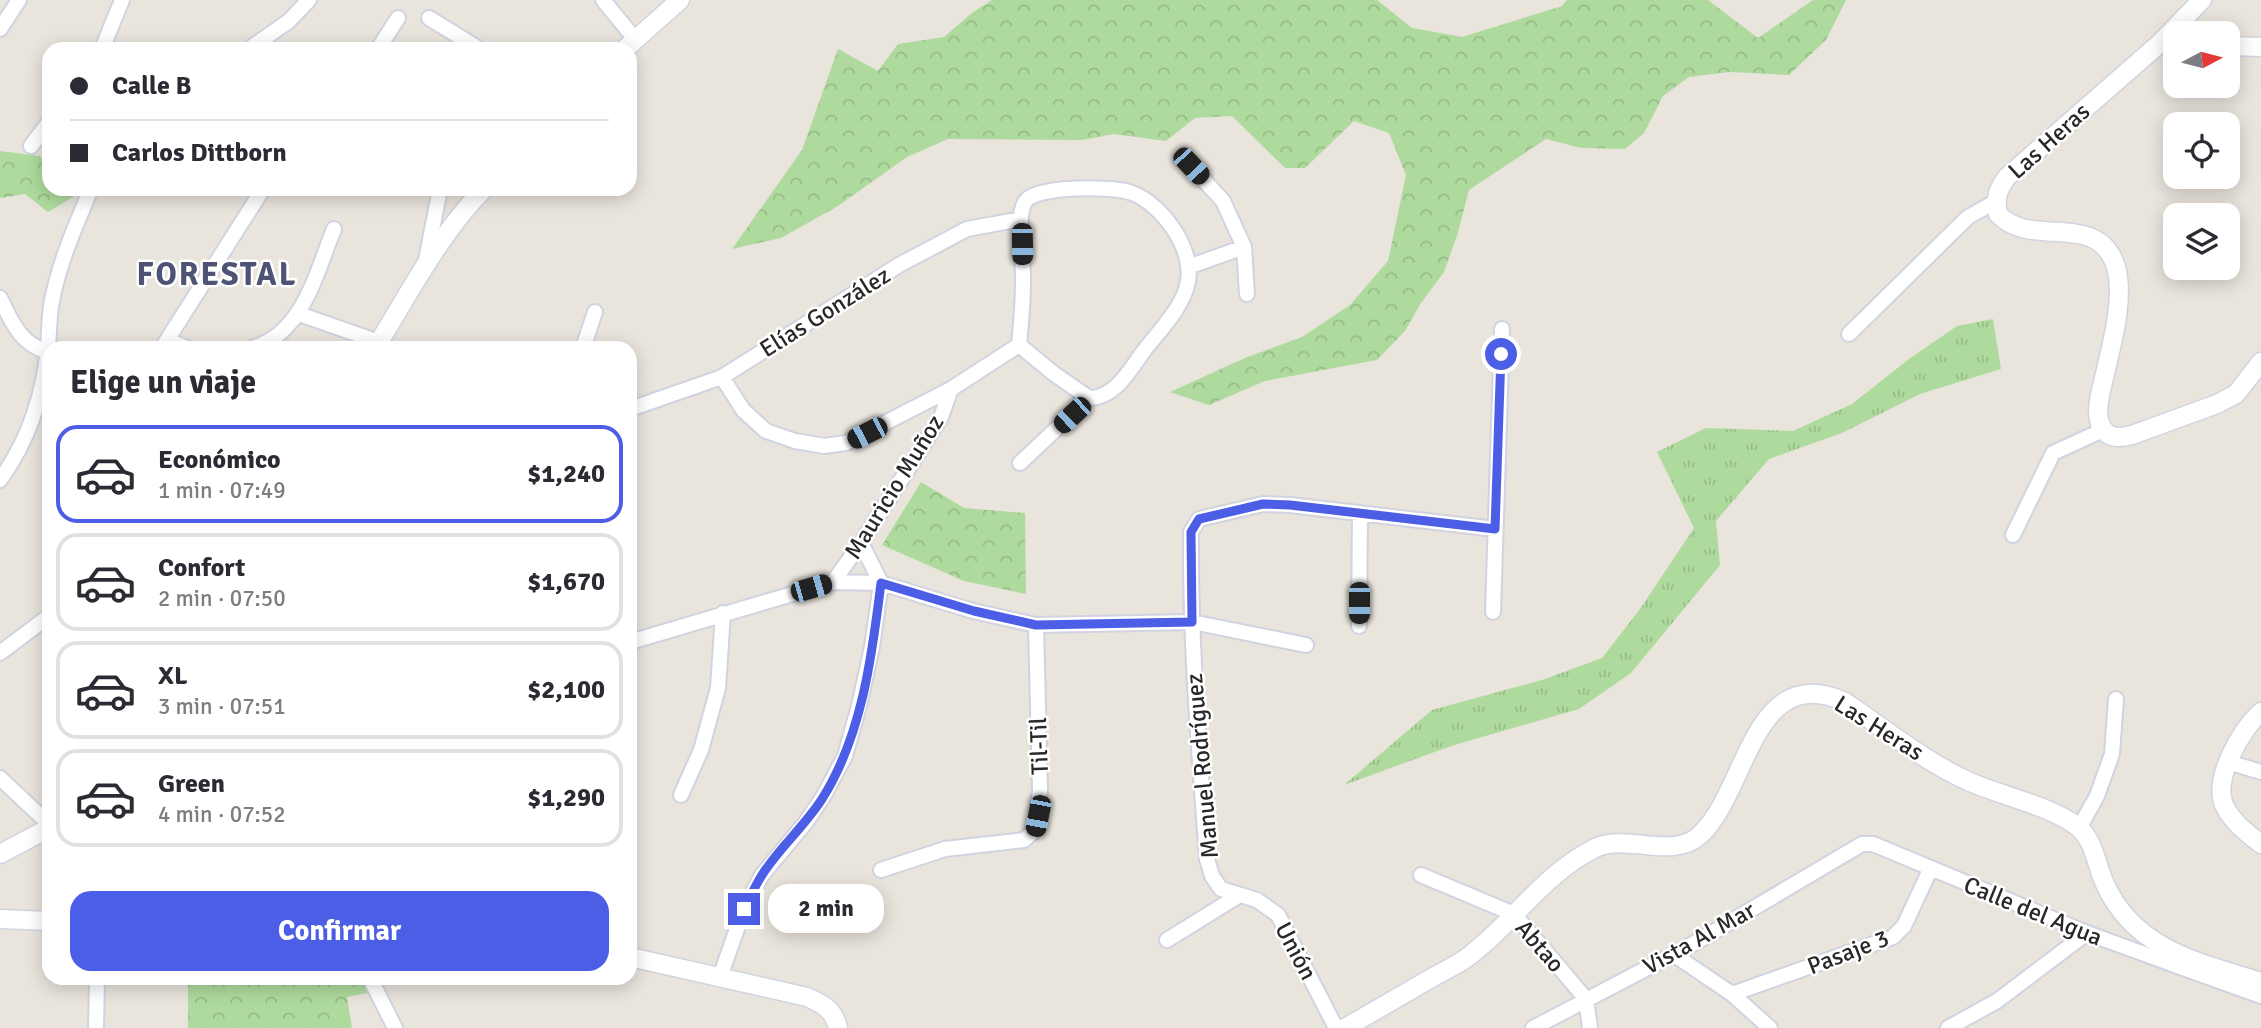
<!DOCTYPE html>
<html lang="es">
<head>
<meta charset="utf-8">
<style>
	:root { --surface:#fff; --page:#f7f7f7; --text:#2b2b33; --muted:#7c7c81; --line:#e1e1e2; --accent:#4c5de6 }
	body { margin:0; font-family:Signika,sans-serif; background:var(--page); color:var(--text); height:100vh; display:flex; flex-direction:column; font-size:26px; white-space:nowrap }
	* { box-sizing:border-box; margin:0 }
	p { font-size:23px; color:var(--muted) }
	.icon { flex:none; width:38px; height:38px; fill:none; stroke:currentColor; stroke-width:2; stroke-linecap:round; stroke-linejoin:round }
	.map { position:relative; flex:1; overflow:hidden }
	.sheet { position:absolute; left:42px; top:341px; width:595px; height:644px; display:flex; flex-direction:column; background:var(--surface); border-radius:21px; box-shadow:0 4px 18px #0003 }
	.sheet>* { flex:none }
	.hud { position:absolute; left:42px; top:42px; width:595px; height:154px; border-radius:21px; box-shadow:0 4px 18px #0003; display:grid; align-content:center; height:154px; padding:0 28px; background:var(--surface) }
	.needle { width:46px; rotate:83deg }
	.tools { position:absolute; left:2163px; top:21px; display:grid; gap:14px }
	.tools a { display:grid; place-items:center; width:77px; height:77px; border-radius:14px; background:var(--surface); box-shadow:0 4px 18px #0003; font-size:35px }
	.end { position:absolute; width:32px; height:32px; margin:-16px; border:9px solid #4c5de6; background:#fff; box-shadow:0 0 0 4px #fff }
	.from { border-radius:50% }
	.bubble { position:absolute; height:49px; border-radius:21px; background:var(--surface); box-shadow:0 4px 18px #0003; font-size:23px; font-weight:700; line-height:49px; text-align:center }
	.car { position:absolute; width:21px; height:42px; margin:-21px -10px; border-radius:9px; box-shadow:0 0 5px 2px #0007; background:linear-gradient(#222 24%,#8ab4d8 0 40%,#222 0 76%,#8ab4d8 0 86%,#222 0) }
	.hud b { display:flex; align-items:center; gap:24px; height:66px; font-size:26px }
	.hud b+b { border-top:2px solid var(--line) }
	.hud i { width:18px; height:18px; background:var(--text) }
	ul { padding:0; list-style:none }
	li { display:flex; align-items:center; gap:21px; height:98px; margin:0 14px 10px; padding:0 14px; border:4px solid var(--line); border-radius:21px }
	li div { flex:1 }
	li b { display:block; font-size:26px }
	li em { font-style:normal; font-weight:700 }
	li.current { border-color:var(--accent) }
	li>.icon { width:63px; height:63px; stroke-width:1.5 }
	h2 { padding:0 28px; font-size:32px; line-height:84px }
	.action { display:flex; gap:14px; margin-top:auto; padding:14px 28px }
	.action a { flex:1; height:80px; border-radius:21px; background:var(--accent); color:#fff; font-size:28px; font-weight:700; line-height:80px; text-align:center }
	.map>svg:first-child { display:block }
	.grass { fill:url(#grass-tufts) }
	.forest { fill:url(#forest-crowns) }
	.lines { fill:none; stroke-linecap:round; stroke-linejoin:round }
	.minor-casing { stroke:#d1d3e0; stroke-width:18 }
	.tertiary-casing { stroke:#d1d3e0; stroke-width:21 }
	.minor { stroke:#fff; stroke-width:14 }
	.tertiary { stroke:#fff; stroke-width:18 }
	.route { stroke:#4c5de6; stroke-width:9 }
	.labels { text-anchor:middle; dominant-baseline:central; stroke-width:5; stroke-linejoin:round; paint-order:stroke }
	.street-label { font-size:24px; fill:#282828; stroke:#fff }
	.district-label { font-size:32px; font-weight:bold; letter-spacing:2px; fill:#4e5274; stroke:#fff }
</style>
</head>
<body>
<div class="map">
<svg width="2261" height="1028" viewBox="0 0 2261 1028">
	<defs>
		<pattern id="grass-tufts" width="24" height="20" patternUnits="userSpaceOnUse" patternTransform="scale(1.75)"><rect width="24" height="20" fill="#aedb9d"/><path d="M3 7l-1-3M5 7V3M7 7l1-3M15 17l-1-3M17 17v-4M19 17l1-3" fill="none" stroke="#96bc87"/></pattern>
		<pattern id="forest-crowns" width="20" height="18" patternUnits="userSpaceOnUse" patternTransform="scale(1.75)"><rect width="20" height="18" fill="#aedb9d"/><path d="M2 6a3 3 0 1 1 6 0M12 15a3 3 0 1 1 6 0" fill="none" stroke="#96bc87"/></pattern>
	</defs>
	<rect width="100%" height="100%" fill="#e9e4dc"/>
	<path class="grass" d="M1993,319L2001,369L1920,394L1842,433L1769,459L1716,521L1720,565L1631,673L1579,709L1451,746L1344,785L1432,710L1542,680L1602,658L1640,609L1694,528L1657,452L1706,428L1793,431L1852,404L1909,359L1957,326Z"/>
	<path class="forest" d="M992,0H1377L1412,28L1462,37L1562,6L1567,0H1708L1758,38L1813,0H1846L1826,40L1789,75L1729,72L1689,77L1663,96L1644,133L1625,149L1581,148L1546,139L1469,190L1458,233L1444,272L1421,303L1405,331L1377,360L1265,381L1209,405L1170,392L1245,358L1302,337L1350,305L1388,261L1406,175L1389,133L1354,121L1305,168H1285L1232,116L1195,118L1166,141L1114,134L1082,140L948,139L907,157L838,206L781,238L732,249L802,150L838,49L878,71L898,44L944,37L972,13Z
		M0,151L40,156L49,167V189H67L73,197L48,212L25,194L0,198Z
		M921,482L964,508L1025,513L1026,594L964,581L882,545Z
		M188,978H366L373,992L347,997L352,1028H188Z"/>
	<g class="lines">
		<defs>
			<path id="minor" d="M603,0L635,39
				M429,18L476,47L475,49
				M0,29L19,0
				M102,49L122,0
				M249,49L289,21L309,0
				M378,49L398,18
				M31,146L49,122
				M1191,166L1223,201L1244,247L1247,294
				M426,260L440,189
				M1188,267L1244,247
				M0,298C12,322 20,344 48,352
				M299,314L379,342
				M1849,334L1968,217L1995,202
				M167,340L187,348
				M1019,345C1021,324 1023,303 1023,282C1024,261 1015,219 1025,202C1034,185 1115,186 1132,193C1162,204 1194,249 1188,281C1184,307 1158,332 1143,352C1129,371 1115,398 1089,398L1020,463
				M1019,345L1053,373L1089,398
				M162,348L263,189
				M252,348C303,334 316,273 334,229
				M583,348L595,312
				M722,377L743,410L766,431L795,441L824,446L846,443L951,389L1019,345
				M630,409L722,377L899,265L967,229L1021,219
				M0,480C28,441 43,397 48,349C49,335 49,321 51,306C58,265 75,227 91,189
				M2013,535L2053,453L2103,430
				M833,582L861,543L941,417L951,389
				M1493,612L1502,329
				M1359,626L1360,513
				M630,642L833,582L881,583L973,611L1036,625L1192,622L1306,645
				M0,653L49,616
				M2228,762L2261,772
				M0,778L49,824
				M681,795L701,750L718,688L723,613
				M2079,828L2097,796L2112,754L2116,699
				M881,870L945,849L1024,840L1035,830L1040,790L1036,625
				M1421,875L1514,914L1586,999L1590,1028
				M1167,940L1238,896
				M1673,954L1732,994L1770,1028
				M2191,971L2261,996
				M720,977L744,909L762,875L806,822L823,797L845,756L859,706L872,647L881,583L861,543
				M370,978L395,1028
				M1732,994L1893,937L1904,926L1930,870
				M96,1028L97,978
				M1336,1028L1278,915L1257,900L1221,889L1212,876L1207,859C1199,750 1190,641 1191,532L1199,519L1263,504L1290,505L1495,529
				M1533,1028L1693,944L1862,844H1873L2087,933L2191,971L2203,963
				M1948,1028L1997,1001L2087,933"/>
			<path id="tertiary" d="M2202,0L2159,44L2007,177C1997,191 1995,198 1998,214C2031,250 2098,209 2116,267C2125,299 2111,347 2104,378C2101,391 2096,407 2099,420C2104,438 2117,439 2132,435L2217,404L2236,394L2261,362
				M2228,46L2261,47
				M625,49L680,0
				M378,348L379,342C411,290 441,232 484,189
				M2261,712C2241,729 2213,779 2224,805C2232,822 2247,833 2261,844
				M0,854L49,828
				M0,919L49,921
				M630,957L807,997C823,1004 834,1010 838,1028
				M1345,1028C1373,1012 1400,996 1428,980C1440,973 1453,967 1465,959C1512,925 1540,877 1593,849C1626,832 1672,861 1700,835C1748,791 1752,660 1845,702C1885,729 1925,762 1970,782C2002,796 2051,806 2078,827C2095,841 2096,865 2105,884C2135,950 2198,962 2261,982"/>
		</defs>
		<use href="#minor" class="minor-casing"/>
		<use href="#tertiary" class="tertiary-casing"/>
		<use href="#minor" class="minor"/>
		<use href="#tertiary" class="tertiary"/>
	</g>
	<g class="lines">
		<path class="route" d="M744,909C750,898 755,886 762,875C779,848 804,827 822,799C862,736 872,656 881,583L974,611L1036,625L1192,622L1191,532L1199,519L1263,504L1290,505L1495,529L1501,354"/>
	</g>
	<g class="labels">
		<g class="street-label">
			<text transform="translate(2049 141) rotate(-42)">Las Heras</text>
			<text transform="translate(825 312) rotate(-32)">Elías González</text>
			<text transform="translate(894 487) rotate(-58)">Mauricio Muñoz</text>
			<text transform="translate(1879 728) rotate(32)">Las Heras</text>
			<text transform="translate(1039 746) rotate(-92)">Til-Til</text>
			<text transform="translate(1202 766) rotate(-95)">Manuel Rodríguez</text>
			<text transform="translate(2033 911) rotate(22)">Calle del Agua</text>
			<text transform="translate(1699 938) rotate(-29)">Vista Al Mar</text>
			<text transform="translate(1540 946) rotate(49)">Abtao</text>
			<text transform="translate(1296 951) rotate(62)">Unión</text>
			<text transform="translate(1848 952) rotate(-21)">Pasaje 3</text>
		</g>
		<g class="district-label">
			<text x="217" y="274">FORESTAL</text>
		</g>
	</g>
</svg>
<div class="tools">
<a><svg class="needle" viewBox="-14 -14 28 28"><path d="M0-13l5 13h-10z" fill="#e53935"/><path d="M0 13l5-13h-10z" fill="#7c7c81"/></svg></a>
<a><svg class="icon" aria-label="locate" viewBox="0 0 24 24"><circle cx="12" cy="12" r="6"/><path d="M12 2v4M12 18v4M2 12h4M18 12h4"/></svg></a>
<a><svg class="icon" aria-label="layers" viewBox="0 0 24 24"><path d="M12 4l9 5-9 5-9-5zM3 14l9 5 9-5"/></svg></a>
</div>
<i class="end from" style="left:1501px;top:354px"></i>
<i class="end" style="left:744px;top:909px"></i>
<div class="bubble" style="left:768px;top:884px;width:116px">2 min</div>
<i class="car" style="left:1191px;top:166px;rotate:137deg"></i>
<i class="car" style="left:1022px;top:244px;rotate:179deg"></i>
<i class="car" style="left:1072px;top:415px;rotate:227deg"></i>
<i class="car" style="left:867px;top:433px;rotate:243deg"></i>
<i class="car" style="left:811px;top:588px;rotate:74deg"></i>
<i class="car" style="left:1359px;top:603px;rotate:180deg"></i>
<i class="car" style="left:1038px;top:816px;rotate:191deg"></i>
<div class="hud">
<b><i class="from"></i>Calle B</b>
<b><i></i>Carlos Dittborn</b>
</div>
<section class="sheet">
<h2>Elige un viaje</h2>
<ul>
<li class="current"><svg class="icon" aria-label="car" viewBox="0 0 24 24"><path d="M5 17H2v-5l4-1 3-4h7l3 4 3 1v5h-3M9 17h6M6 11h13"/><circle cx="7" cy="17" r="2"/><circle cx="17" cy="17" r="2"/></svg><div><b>Económico</b><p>1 min · 07:49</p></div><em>$1,240</em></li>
<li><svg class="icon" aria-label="car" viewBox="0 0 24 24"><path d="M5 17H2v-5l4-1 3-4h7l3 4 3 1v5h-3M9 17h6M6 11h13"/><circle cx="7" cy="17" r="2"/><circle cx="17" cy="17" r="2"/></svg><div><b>Confort</b><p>2 min · 07:50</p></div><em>$1,670</em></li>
<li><svg class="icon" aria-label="car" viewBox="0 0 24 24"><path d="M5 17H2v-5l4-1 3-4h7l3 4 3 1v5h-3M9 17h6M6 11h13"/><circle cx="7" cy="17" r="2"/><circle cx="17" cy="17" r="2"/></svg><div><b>XL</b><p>3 min · 07:51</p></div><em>$2,100</em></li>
<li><svg class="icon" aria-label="car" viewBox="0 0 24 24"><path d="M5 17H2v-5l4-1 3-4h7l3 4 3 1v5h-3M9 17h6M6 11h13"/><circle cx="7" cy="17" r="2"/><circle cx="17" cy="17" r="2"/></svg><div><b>Green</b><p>4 min · 07:52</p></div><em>$1,290</em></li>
</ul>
<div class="action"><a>Confirmar</a></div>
</section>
</div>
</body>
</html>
